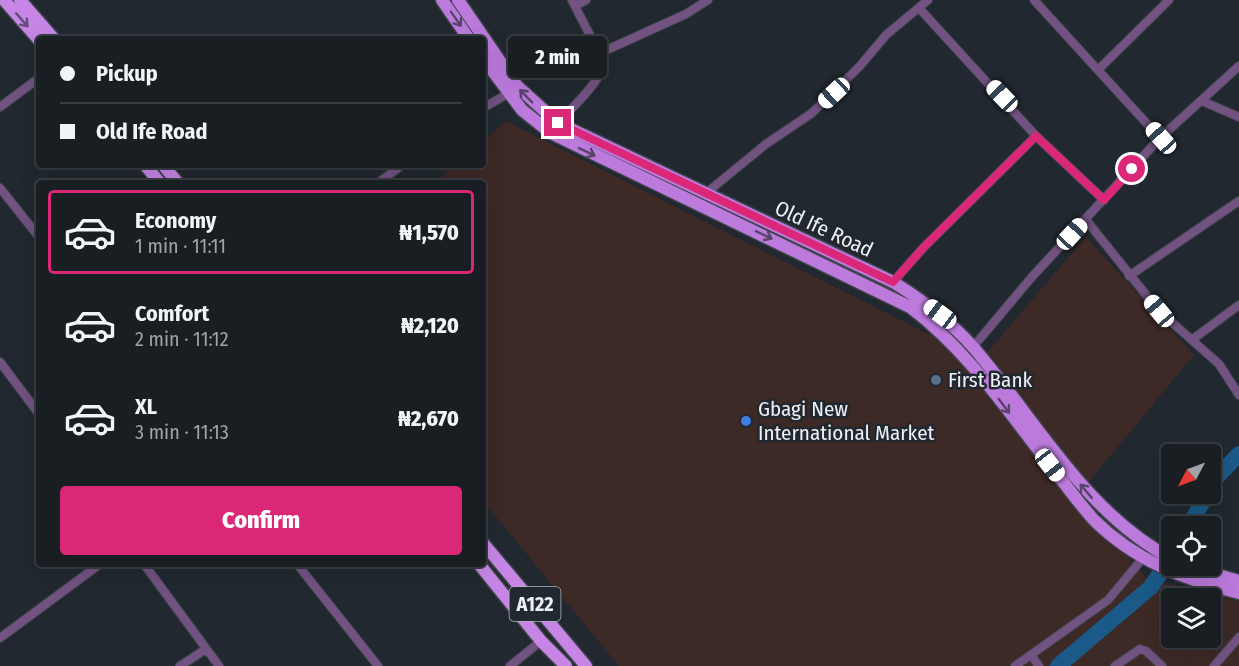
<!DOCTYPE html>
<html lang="en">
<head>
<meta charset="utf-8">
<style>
	:root { --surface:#191e23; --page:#262b30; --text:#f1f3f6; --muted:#9fa2a6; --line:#373c41; --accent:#db2777 }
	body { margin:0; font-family:"Fira Sans Condensed",sans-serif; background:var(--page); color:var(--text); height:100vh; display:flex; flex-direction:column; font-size:22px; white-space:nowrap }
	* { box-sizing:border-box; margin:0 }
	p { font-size:20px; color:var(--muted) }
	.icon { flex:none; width:33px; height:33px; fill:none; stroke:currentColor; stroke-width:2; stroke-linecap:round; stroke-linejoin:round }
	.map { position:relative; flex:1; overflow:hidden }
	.details { position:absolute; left:36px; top:180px; width:450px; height:387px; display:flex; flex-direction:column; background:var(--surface); border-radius:6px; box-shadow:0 6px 24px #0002,0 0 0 2px var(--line) }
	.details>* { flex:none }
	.top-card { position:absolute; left:36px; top:36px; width:450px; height:132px; border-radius:6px; box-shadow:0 6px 24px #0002,0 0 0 2px var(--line); display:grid; align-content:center; height:132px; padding:0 24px; background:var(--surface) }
	.needle { width:39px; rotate:229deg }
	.tools { position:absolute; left:1161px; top:444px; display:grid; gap:12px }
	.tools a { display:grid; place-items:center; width:60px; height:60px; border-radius:6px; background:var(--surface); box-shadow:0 6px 24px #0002,0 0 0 2px var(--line); font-size:30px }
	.end { position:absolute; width:27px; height:27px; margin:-14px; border:8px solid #db2777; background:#fff; box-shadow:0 0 0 3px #fff }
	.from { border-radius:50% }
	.bubble { position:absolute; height:42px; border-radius:6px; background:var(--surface); box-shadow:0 6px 24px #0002,0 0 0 2px var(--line); font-size:20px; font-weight:800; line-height:42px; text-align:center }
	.car { position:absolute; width:18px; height:36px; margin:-18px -9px; border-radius:8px; box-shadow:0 0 4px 2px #0007; background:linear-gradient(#fff 24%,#345 0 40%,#fff 0 76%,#345 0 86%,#fff 0) }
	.top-card b { display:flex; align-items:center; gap:21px; height:57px; font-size:22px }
	.top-card b+b { border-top:2px solid var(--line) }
	.top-card i { width:15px; height:15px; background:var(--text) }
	ul { padding:10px 0 0; list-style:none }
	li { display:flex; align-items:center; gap:18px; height:84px; margin:0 12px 9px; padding:0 12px; border:3px solid transparent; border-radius:6px }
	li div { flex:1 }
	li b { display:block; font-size:22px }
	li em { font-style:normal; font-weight:800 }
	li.on { border-color:var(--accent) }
	li>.icon { width:54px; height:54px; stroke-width:1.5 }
	.action { display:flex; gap:12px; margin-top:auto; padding:12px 24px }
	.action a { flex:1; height:69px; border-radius:6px; background:var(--accent); color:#fff; font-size:24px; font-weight:800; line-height:69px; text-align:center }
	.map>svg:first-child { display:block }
	.commercial { fill:#3d2926; fill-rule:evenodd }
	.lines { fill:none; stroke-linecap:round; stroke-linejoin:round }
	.river { stroke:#1b5a88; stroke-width:16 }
	.minor-casing { stroke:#3e444b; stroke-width:10 }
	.primary-casing { stroke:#3e444b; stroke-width:15 }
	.trunk-casing { stroke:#3e444b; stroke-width:15 }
	.minor { stroke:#725281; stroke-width:8 }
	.primary { stroke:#bc7adc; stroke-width:12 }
	.trunk { stroke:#c786e6; stroke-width:12 }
	.oneway { stroke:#57456c }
	.oneway2 { stroke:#634e78 }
	.route { stroke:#db2777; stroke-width:8 }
	.service-dot { fill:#5c6f8a; stroke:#21282f; stroke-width:2 }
	.shop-dot { fill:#3f7fe0; stroke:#21282f; stroke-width:2 }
	.labels { text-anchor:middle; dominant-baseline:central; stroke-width:5; stroke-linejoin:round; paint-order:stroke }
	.shield { fill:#21282f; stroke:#b0b5ba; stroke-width:1.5 }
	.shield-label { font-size:20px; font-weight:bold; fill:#edf1f6 }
	.street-label { font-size:21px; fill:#edf1f6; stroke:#21282f }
	.poi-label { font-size:21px; fill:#edf1f6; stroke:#21282f; text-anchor:start }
</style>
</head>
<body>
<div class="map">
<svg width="1239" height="666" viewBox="0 0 1239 666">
	<rect width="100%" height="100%" fill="#21282f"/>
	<path class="commercial" d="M506,121L940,340L1146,578L1239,601V666H619L483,501V183H435L455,165H483V141ZM1172,598H1210V638H1172Z
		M1086,237L1194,355L1086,485L985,355Z"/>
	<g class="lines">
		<path class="river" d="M1210,488L1216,478L1239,454
			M1189,526L1207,494
			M1058,666L1151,587L1172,555"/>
		<defs>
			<path id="minor" d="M1034,0L1160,138
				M575,6L586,0
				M919,8L1036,136L1104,200
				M600,53L686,14L708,0
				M1099,69L1169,0
				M1202,101L1239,117
				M0,107L39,78
				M483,108L509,93
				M558,123C569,111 599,83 602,68C604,57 578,14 572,0
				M378,183L402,165
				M0,188L39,237
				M705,194L766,144L812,113L860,66L886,35L928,0
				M1086,220L1159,311L1219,364L1239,395
				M1129,276L1239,201
				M893,282L924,247L1036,136
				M1193,339L1239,305
				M973,347L1031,278L1160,138L1239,66
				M0,362L39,414
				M144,564L219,666
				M297,564L378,666
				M0,638L100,564
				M1031,655L1039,666
				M180,666L206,649
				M510,666L541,641
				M1015,666L1108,600L1143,558
				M1115,666L1140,649L1146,651L1162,666
				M1214,666L1239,637"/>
			<path id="primary" d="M442,0L469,39
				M458,0L517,86L558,123L893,282C927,303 958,327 983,359C1042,430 1088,514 1172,559
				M483,58L522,110L551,133L910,307C970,352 1011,416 1057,474C1069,489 1081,506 1094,520C1134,560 1185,580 1239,593
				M1187,566L1239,581"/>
			<path id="trunk" d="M4,0L39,40
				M20,0L54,39
				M145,165L160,183
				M163,165L178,183
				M483,543L586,666
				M479,564L541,641L566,666"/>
		</defs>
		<use href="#minor" class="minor-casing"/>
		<use href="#primary" class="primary-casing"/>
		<use href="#trunk" class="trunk-casing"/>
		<use href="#minor" class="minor"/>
		<use href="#primary" class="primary"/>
		<use href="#trunk" class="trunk"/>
	</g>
	<defs><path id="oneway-shaft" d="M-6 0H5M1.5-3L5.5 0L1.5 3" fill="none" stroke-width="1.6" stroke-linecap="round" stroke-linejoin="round" transform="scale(1.5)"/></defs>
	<g class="oneway">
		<use href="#oneway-shaft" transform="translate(456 19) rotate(55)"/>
		<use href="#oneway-shaft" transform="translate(526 96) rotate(-134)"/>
		<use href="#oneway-shaft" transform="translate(587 152) rotate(25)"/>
		<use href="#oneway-shaft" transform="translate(764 235) rotate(25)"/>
		<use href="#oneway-shaft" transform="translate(1004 406) rotate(53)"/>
		<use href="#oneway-shaft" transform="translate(1086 491) rotate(-130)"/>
	</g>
	<use class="oneway2" href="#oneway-shaft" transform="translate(22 20) rotate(49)"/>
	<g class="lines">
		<path class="route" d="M558,123L893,282L924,247L1036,136L1104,200L1132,169"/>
	</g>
	<circle class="service-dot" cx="936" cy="380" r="6"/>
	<circle class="shop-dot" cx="746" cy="421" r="6"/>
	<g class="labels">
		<rect class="shield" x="509.5" y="587" width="51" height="34" rx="4.5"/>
		<g class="shield-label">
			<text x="535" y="604">A122</text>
		</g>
		<g class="street-label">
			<text transform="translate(824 229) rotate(25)">Old Ife Road</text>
		</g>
		<g class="poi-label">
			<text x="948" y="380">First Bank</text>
			<text x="758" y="409">Gbagi New<tspan x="758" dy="24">International Market</tspan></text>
		</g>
	</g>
</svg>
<div class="tools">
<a><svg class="needle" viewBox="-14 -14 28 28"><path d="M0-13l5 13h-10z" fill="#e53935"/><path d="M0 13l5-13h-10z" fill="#9fa2a6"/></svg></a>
<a><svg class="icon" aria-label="locate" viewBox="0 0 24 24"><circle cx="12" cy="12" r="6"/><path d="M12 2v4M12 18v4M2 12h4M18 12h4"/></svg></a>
<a><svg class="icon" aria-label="layers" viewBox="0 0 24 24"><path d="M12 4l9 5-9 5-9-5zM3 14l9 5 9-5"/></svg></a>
</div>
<i class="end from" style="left:1132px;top:169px"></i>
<i class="end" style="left:558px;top:123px"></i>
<div class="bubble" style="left:508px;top:36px;width:99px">2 min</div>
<i class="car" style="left:834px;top:93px;rotate:227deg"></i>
<i class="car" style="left:1002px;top:96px;rotate:316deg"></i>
<i class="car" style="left:1161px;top:138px;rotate:318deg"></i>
<i class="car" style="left:1072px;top:234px;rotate:43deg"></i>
<i class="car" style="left:1159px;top:311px;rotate:320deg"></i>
<i class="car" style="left:940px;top:314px;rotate:307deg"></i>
<i class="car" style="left:1050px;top:465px;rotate:142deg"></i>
<div class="top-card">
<b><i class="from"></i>Pickup</b>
<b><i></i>Old Ife Road</b>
</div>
<section class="details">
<ul>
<li class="on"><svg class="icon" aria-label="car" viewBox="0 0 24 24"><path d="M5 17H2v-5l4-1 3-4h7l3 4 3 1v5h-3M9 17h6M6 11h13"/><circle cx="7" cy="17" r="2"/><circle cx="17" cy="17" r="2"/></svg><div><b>Economy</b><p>1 min · 11:11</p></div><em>₦1,570</em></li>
<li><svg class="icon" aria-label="car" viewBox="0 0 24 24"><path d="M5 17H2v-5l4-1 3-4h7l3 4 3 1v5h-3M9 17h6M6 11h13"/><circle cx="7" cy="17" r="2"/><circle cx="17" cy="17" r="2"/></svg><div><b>Comfort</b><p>2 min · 11:12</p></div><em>₦2,120</em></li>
<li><svg class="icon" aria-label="car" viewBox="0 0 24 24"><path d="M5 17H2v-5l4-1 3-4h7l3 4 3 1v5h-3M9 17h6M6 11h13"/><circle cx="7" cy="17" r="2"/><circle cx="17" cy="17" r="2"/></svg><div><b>XL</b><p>3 min · 11:13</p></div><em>₦2,670</em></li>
</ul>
<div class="action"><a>Confirm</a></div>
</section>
</div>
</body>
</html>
